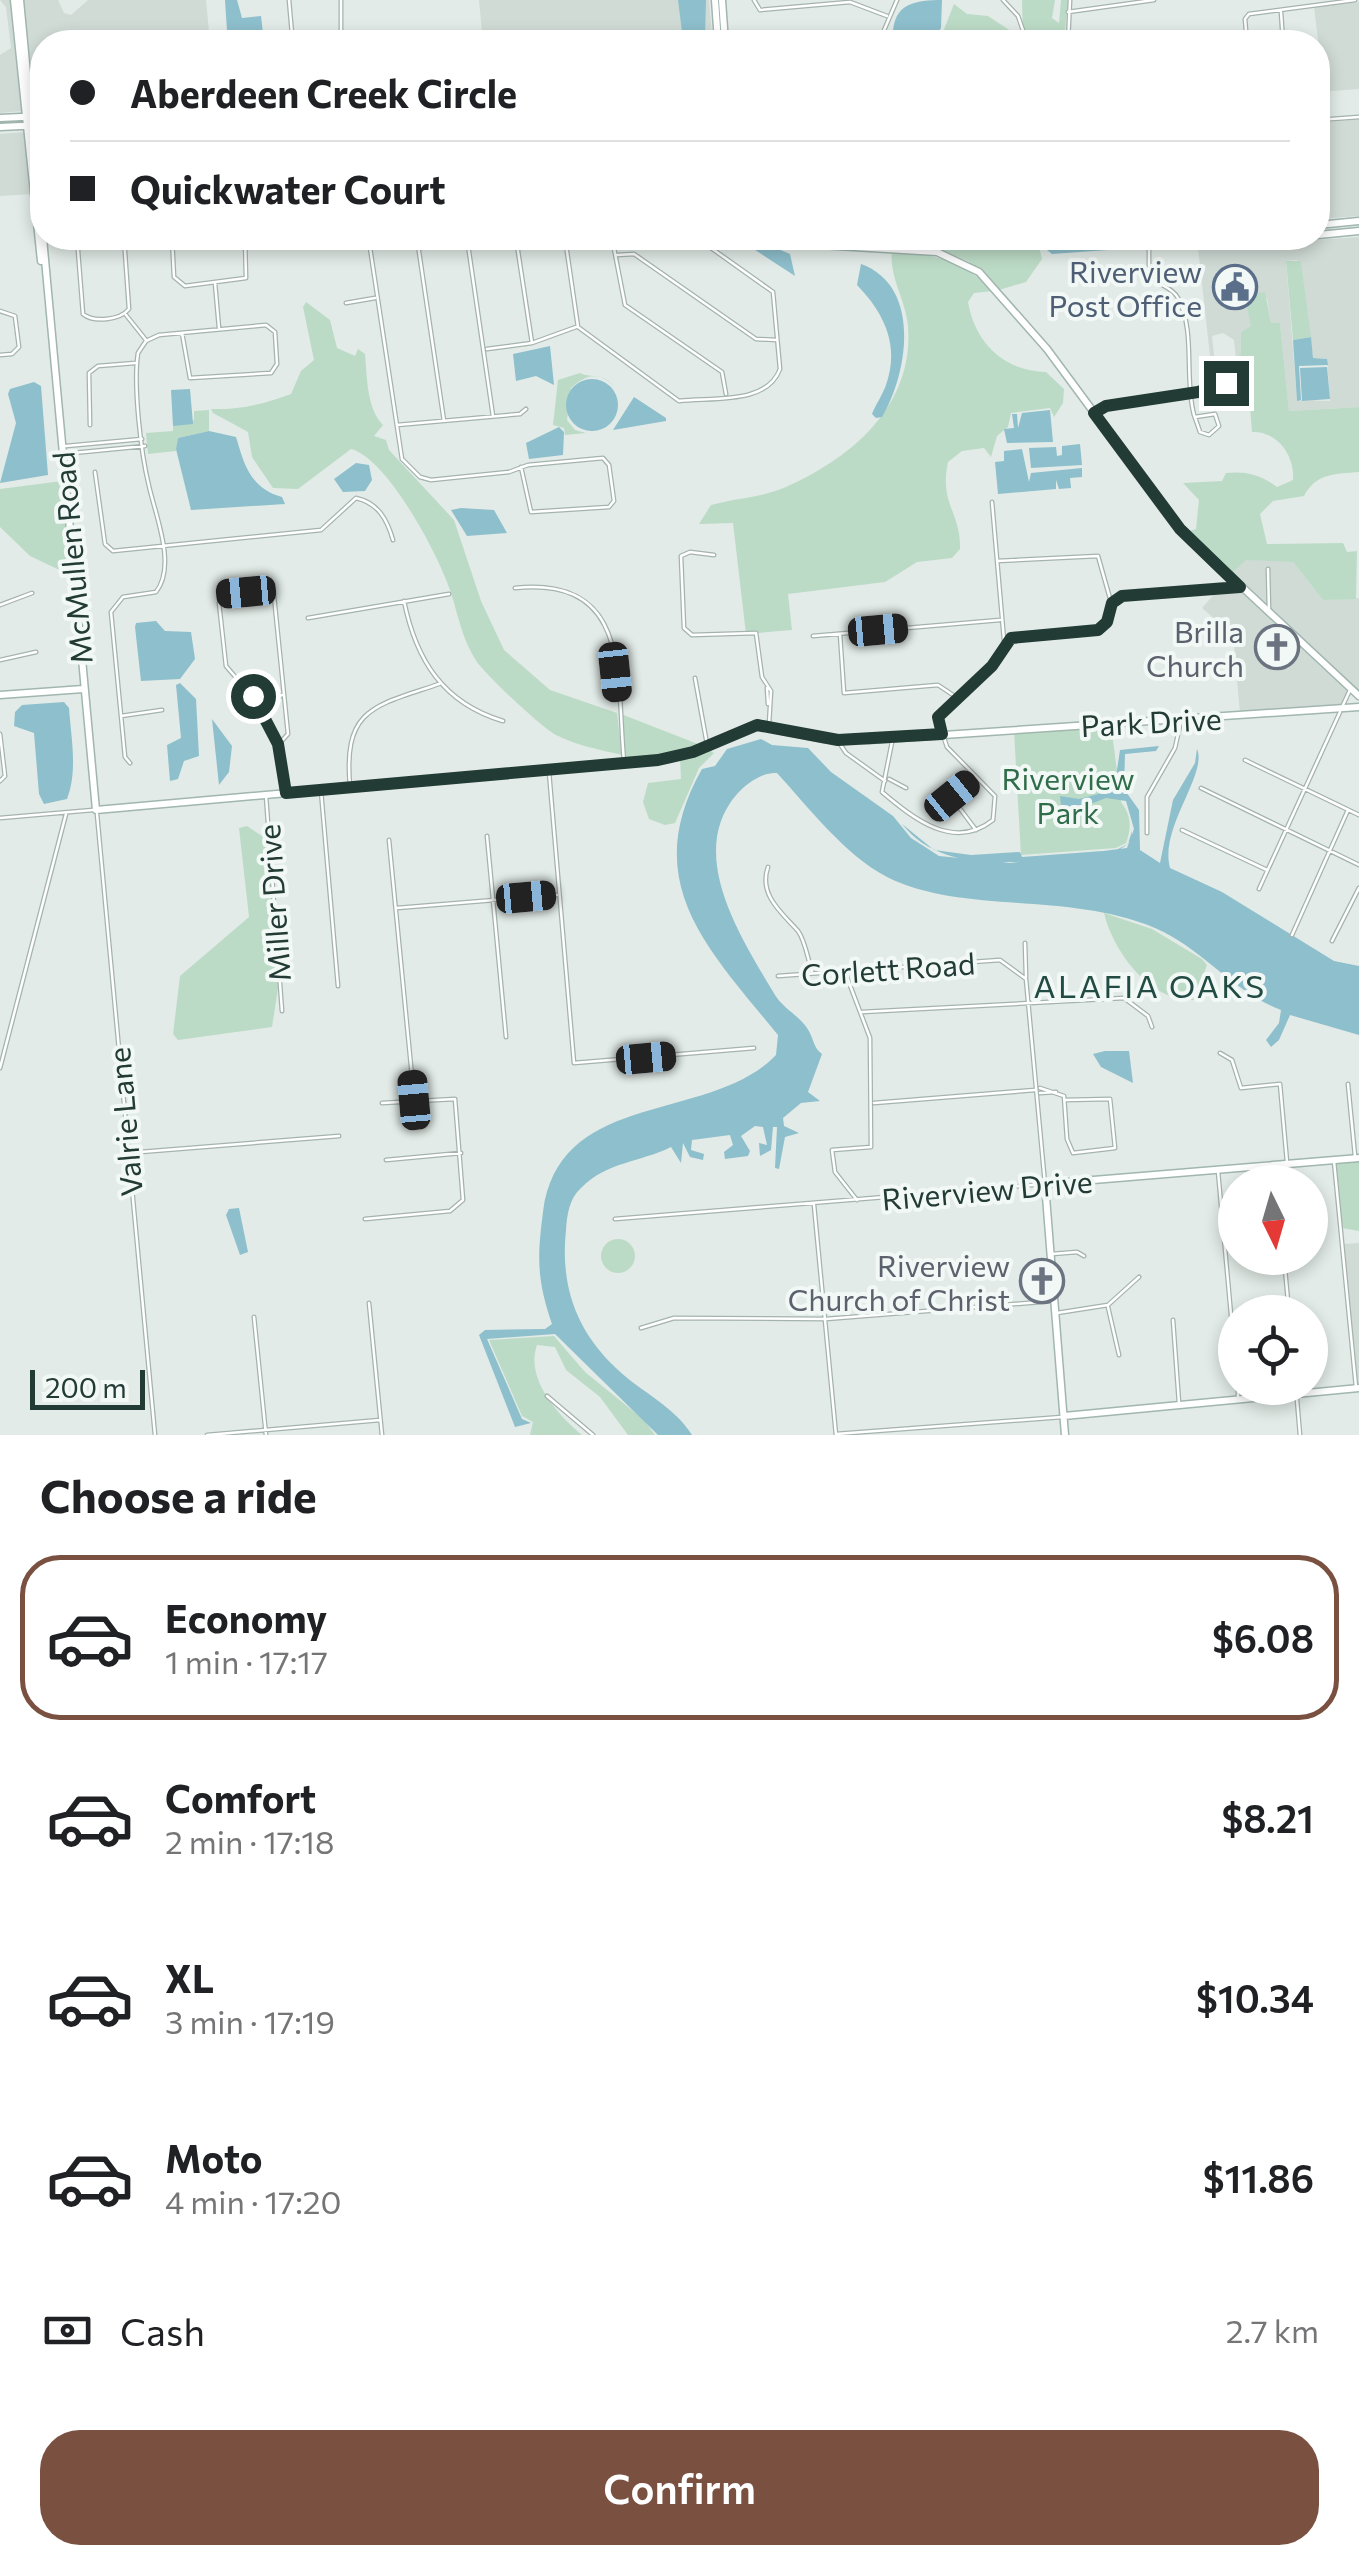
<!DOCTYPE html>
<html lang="en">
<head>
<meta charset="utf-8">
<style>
	:root { --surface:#fff; --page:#f6f6f6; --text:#202124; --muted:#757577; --line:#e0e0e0; --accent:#7a5040 }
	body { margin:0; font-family:Commissioner,sans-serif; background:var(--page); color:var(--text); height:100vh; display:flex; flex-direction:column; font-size:38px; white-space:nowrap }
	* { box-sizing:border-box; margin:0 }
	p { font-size:32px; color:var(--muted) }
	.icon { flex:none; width:55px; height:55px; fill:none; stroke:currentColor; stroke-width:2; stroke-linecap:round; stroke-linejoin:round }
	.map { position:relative; height:1435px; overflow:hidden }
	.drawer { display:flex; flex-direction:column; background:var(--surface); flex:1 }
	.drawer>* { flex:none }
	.banner { position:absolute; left:30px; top:30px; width:1300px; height:220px; border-radius:40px; box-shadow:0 5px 15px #0003; display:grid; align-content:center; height:220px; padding:0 40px; background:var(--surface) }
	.needle { width:65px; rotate:175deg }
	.fabs { position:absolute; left:1218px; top:1165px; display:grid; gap:20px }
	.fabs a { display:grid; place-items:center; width:110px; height:110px; border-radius:50%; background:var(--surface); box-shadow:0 5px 15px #0003; font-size:50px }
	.scale { position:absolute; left:30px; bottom:25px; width:115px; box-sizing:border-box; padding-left:10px; border:5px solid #233b35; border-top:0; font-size:28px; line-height:35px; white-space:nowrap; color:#233b35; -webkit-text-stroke:8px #f2f8f5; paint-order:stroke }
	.end { position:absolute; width:45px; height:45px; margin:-22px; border:12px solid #233b35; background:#fff; box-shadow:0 0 0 5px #fff }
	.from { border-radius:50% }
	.car { position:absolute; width:30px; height:60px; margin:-30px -15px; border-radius:12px; box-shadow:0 0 8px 2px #0007; background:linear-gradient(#222 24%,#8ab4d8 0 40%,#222 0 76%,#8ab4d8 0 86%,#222 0) }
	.banner b { display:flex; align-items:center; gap:35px; height:95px; font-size:38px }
	.banner b+b { border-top:2px solid var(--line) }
	.banner i { width:25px; height:25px; background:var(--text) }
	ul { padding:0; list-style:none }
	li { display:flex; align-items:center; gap:30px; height:165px; margin:0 20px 15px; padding:0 20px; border:5px solid transparent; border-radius:40px }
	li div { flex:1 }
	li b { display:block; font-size:38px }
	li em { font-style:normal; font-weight:600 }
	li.current { border-color:var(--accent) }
	li>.icon { width:90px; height:90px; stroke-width:1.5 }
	h2 { padding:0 40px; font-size:45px; line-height:120px }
	.pay { display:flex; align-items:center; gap:25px; height:110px; padding:0 40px; font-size:38px }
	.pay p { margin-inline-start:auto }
	.primary-button { display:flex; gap:20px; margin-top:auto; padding:20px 40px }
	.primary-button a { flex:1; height:115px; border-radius:40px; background:var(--accent); color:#fff; font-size:40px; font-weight:600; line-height:115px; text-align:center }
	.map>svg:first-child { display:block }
	.built { fill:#d0dbd6; fill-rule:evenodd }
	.green { fill:#bcdbc6 }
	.water { fill:#8ebfcc }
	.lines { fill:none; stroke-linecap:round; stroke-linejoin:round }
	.stream { stroke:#8ebfcc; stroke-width:2.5 }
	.street-casing { stroke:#a5b3ae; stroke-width:5 }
	.secondary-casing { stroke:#a1b6af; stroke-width:9 }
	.street { stroke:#fff; stroke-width:2.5 }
	.secondary { stroke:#fff; stroke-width:6 }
	.route { stroke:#233b35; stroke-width:12 }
	.labels { text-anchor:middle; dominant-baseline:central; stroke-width:8; stroke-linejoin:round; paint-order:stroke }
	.service-label { font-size:30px; fill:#4e5e75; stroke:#f2f8f5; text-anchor:end }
	.street-label { font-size:30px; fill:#233b35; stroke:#f2f8f5 }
	.worship-label { font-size:30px; fill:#5b616d; stroke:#f2f8f5; text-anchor:end }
	.park-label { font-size:30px; fill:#306e4b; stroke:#f2f8f5 }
	.neighbourhood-label { font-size:32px; letter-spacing:2.5px; fill:#214b43; stroke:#f2f8f5 }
</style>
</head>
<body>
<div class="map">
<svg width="1359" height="1435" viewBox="0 0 1359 1435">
	<rect width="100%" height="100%" fill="#e2ebe7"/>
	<path class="built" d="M0,0H12L23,111L0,113V55L11,48L6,7Z
		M22,0H58L64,13L71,15L88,0H206L210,42H42V109L33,110Z
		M479,0H709L712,33L709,38L677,42H483Z
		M1359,2V89L1318,92L1321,65L1314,7Z
		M1359,119V216L1318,219V123Z
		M25,132L32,194L0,196V134Z
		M1359,237V407L1289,411L1280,323H1271L1267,298L1250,301L1251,327L1241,332L1240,363L1224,364L1236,359L1234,340L1223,333L1212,336L1215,364L1211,365L1198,248ZM1296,260L1301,262L1313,358L1327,359L1330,401L1297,400L1286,261Z
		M1255,559L1293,562L1323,600L1359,598V693L1271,611L1269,567L1266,568L1268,608L1230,575L1245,560Z
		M1240,589L1349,689L1341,706L1240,713L1233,635L1202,608L1217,591Z
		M1359,1243V1386H1358L1344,1244Z"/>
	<path class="green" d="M1022,0H1055L1052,18L1059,23L1061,0H1068L1064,42H939L954,4L967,14L988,16L1023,39Z
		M825,238H1037L1042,259L1026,282L999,290L968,261L951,254L822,241Z
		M892,251C933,254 965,261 993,291L974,293L968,302C975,343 1004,371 1046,372L1064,389L1063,403L1054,417L1050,408L1011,413L1008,427L997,436L991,457L984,448L962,451L948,462C939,505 961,511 960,549L952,558L917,562L885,582L788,594L792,630L746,634L733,523L699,524L711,505C736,498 764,497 786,487C853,457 914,405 908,326C906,300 889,278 892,251Z
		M1286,261H1301L1311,337L1293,340Z
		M1265,292L1271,323H1280L1289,411L1359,407V472C1335,474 1316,473 1304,496L1273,501L1260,514L1267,544L1343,543L1347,552L1357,551L1356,599L1323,600L1293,562L1246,560L1230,575L1186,532L1196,529L1199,500L1183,483L1222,481L1226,473C1245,471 1260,474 1277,487L1293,480C1295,456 1278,431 1252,432L1247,369L1240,363L1241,332L1251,326L1247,308L1254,294Z
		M306,302L330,320L337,348L355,356L358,349L365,354C367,378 367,409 383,425L374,436L386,440L389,450L454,520L481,601L504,650L550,690L617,713L622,755C600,750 576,745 556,735C541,727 487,676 477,662C462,640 458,614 450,590C438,554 387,458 351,449L298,489L273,488L252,457L248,432L213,413L211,409C238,410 265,404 291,394L301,371L314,360L303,307Z
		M580,373C593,379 602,372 614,386C598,371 587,374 571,388L567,420L575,430L586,433L565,435L564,428L553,425L558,380Z
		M209,410V431L178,438L176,451L148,454L146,433L173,431V426L194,420V411Z
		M62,481L70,575L30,556L0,527V489Z
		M621,714L703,746L632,760L626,757Z
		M1111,725L1121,802C1131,815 1132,827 1126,843L1116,848L1021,855L1014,731Z
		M707,748L714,753L699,768L675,823L665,825L649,819L643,802L648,783L681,779L680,758Z
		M247,826L268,840L279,982L272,1027L178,1040L173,1034L180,976L249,917L239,828Z
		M1104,913L1152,929L1202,959L1207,965L1194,1000C1150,1002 1113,951 1104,913Z
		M1359,1160V1231L1342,1228L1336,1162Z
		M601 1256a17 17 0 1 1 34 0a17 17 0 1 1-34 0Z
		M554,1336L585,1372L643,1419L655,1435H628L600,1397L566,1370L555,1347L537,1345C525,1379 558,1415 582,1435H530L533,1422L522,1416L489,1340Z"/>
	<path class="water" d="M225,0H237L242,18L261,16L264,42H236L227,31Z
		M678,0H706L705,39L683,40Z
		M942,0L941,28L932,41L905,42L893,35C893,3 916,0 942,0Z
		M737,238H752L790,254L795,276Z
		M1050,238H1123V241L1108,250L1052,254L1047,250Z
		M861,264C922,286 908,373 882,417L876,418L872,414C876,404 882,396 886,385C900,345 884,313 857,285Z
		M1311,337L1313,358L1327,359L1328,365L1299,366L1301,400L1297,401L1293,340Z
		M550,346L554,385L536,376L516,381L513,354Z
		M1327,367L1330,399L1302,401L1300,368Z
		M566 405a26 26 0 1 1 52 0a26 26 0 1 1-52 0Z
		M34,382L41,386L48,475L0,483L16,423L8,394L10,389Z
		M190,389L193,424L173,426L171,390Z
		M634,397L666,418V421L613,430Z
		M1050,410L1053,442L1007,443L1004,429L1014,428L1012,414H1017L1018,428L1022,413Z
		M559,427L564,432L563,455L529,459L526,443Z
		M209,431L236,437C244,464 250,488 282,497L285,504L191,510L176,449L178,438Z
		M1080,444L1082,465L1031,468L1029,448L1056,447L1057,456L1062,455V446Z
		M1022,449L1029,482L1031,473L1082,468V477L1070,478L1071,488L1059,489L1056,480V489L998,494L995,462L1004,461V451Z
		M356,463L369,465L372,480L365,491L343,492L334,479Z
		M461,508L494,510L507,533L467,536L451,510Z
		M156,621L165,631L191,632L195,659L180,679L141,681L135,627L136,623Z
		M180,683L196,699L199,756L184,761L178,779L170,781L167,745L181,738L176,685Z
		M64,702L69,708C71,737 78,771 67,799L44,804L39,794L34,733L14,726L15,712L22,705Z
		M212,719L232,746L229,772L219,785Z
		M761,739L772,745L808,748L831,772L893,816L911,838L939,856L1010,863L1127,848L1134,829L1126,801L1106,798L1062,815L1060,796L1079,799L1114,790L1120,750L1159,746L1156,751L1125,754L1124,789L1139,810L1140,850L1160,863L1173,800L1195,763L1197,749C1208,774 1159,828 1170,868L1222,892L1334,961L1359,966V1035L1290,1015L1279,1040L1271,1047L1266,1040L1279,1023L1281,1010C1233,992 1202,948 1155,928C1067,891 963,915 887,877C845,855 809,808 777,773C762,772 747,783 737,794C685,854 742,939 775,995C783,1008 799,1016 807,1028C814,1038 813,1048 822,1054L808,1092L820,1101L801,1103L783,1118L784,1126L799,1133L785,1137L779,1169L775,1168L777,1127H773L771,1150L760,1156L759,1143L767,1145L763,1127L755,1126L741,1136L750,1151L748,1156L725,1159L724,1152L733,1145L730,1135L692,1140L691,1150L704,1154L703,1160L690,1157L683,1143L681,1163L671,1147C641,1162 606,1162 581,1188C569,1199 567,1215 566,1230C560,1285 576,1331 617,1369C641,1392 674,1406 692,1435H658L555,1334L487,1339L522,1419L531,1423L515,1427L479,1335L485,1330L545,1329L552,1324C537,1280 537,1259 543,1212C559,1088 710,1124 776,1055L778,1035C708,949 638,882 702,769L715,766L727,749Z
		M902,824L934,850L971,855L1020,852L1022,857L1116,850L1128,844L1132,831C1132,843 1126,846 1116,851C1050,857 949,884 902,824Z
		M1105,1051H1129L1133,1083L1101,1067L1093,1054Z
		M239,1208L248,1252L240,1255L226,1215L229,1209Z"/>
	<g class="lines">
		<path class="stream" d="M803,238L828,240
			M834,240L848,242"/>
		<defs>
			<path id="street" d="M289,0L292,34L300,42L341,37V0
				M754,0L760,10L850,2L887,16
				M1003,0L1018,16L1027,42
				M1068,12L1154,0
				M1281,12L1283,42
				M879,42L897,0
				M1068,42L1070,0
				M1247,42L1245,19L1249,14L1355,0
				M1318,120L1359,117
				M77,238L83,314C94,323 120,320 129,309L124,238
				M172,238L174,277L185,286L246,278L245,238
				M417,238L444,421
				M467,238L493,416
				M516,238L532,343
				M565,238L578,327L679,401C712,397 767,405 780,369L773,292L697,238
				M612,238L625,305L722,372L726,394
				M1149,238V273C1156,286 1172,286 1178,298C1196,332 1184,378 1194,415C1196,420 1198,426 1200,432L1209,435L1219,426L1215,414L1195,417
				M369,241L402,459L420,477L431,480L509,472L528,465L603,458L609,465L614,501L609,507L531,512L521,467
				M326,247L393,238
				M712,248L721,238
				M617,255L634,254L756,339L777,340
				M215,283L219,328
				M346,303L375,298
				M0,311L15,316L19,347L12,354L0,355
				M126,315L146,340
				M487,349L532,343L576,327
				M1096,412C1120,396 1192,396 1226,383
				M90,425L89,373L98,366L135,363
				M397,425L520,414L526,409
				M66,446L142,439
				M63,454L145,446
				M95,472L105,544L113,551L321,530L356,498C378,503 387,519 393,540
				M992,502L1004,640
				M714,555L690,552L681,556L684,628L692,635L756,633L762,677L771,691L769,724
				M997,561L1098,556L1111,602
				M1268,569L1269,610
				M515,588C632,576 616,678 624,761
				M404,601C416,660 443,703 503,721
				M0,605L32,593
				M308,618L449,594
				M840,634L844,693L938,685L956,697
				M813,636L1000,620
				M0,660L36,652
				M695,678L707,744
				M767,688L768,704
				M1343,705L1350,690
				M263,708L282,695
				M121,716L162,710
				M941,731L938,717L992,667L1011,638L1098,630L1107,622L1112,603L1122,596L1239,587
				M0,734L5,776L0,781
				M838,741L846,753L885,781
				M892,742L882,792C914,819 954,851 993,820L995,796L947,747L944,738
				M279,744L288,734L274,596L267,589L224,594L219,603L226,666L262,708L279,744L286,792
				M1245,760L1359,815
				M130,763L125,757L111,612L123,597L156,592C177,566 155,514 149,486C141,454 133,385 138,353L146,341L159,335L266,325L275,332L277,364L271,373L190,378L182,333
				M549,772L574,1063L754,1048
				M975,778L952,798L976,830
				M889,779L906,788
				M350,786C343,708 374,706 439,684
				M1201,788L1359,865
				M321,791L338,986
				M266,796L282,1011
				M97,814L155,1435
				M0,818L93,810
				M1182,830L1267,870
				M1147,833V797L1175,748L1181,721
				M487,836L506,1037
				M389,840L414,1097
				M768,867C758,895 783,914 798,931C805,940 808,960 812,971
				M1259,889L1340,712
				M397,908L557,895
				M1292,935L1348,810
				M1332,941L1359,888
				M1025,943L1026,977
				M845,972L870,1038L871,1147L832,1150L835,1172L857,1200
				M862,1012L1124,998L1148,1016L1152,1027
				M1220,1053L1232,1060L1241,1088L1280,1084L1287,1162
				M0,1068L66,814
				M1348,1084L1355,1156
				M1040,1088L1064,1096L1067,1139L1073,1153L1115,1148L1110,1099L1065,1100
				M1040,1093L1056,1092
				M874,1103L1035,1090
				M128,1153L339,1136
				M386,1160L461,1153
				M1334,1161L1356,1387
				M1276,1169L1277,1182
				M1218,1171L1235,1359
				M814,1205L836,1435
				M365,1219L450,1211L463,1200L455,1099L382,1103
				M615,1219L1045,1184L1026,979L1000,960L778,976
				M1052,1254L1077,1252L1084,1256
				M1284,1258L1289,1312
				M369,1303L382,1435
				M1108,1307L1119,1355
				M1057,1313L1108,1305L1139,1277
				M254,1317L266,1435
				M1173,1320L1179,1403
				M641,1328L674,1318L826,1319L1053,1301
				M1238,1388V1398
				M1296,1388L1300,1435
				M547,1396L593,1435
				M836,1434L1062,1417
				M207,1435L380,1420"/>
			<path id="secondary" d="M14,0L41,261
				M20,0L42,231
				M715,0L718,42
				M722,0L725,42
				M756,42L815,38L854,42
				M0,118L42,116
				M0,127L42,125
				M1318,225L1359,221
				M1318,235L1359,231
				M43,238L96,810L658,760L693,752L757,725L824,739L869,740L1359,707
				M767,238L787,243L937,252L979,272L1047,349L1180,529L1359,696
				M1174,238L1230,243L1294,238
				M0,695L83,689
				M1064,1416L1359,1388
				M1065,1435L1045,1184L1359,1158"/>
		</defs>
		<use href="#street" class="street-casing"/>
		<use href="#secondary" class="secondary-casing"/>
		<use href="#street" class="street"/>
		<use href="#secondary" class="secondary"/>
	</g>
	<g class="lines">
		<path class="route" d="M253,696L278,744L286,793L658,760L693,752L757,725L838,740L942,734L938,717L992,666L1011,638L1098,630L1107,622L1112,603L1122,596L1240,587L1180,529L1094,413L1106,406L1198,392L1226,383"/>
	</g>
	<defs>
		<symbol id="civic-ring" viewBox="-11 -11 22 22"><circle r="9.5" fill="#f2f8f5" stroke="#5c6f8a" stroke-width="1.5"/><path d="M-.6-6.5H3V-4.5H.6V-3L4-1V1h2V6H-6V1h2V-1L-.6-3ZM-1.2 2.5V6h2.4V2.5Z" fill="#5c6f8a"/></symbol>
		<symbol id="church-ring" viewBox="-11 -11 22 22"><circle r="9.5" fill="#f2f8f5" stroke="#6b7280" stroke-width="1.5"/><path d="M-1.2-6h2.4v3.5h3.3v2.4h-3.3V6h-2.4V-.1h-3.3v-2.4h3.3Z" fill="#6b7280"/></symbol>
	</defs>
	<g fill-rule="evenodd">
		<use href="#civic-ring" x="1210" y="262" width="50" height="50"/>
		<use href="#church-ring" x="1252" y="622" width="50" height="50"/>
		<use href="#church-ring" x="1017" y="1256" width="50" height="50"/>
	</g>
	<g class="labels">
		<g class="service-label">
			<text x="1202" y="270">Riverview<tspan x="1202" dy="34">Post Office</tspan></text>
		</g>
		<g class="street-label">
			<text transform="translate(71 558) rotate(-95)">McMullen Road</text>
			<text transform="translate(1151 721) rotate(-3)">Park Drive</text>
			<text transform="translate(273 903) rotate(-94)">Miller Drive</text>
			<text transform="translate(888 968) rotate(-4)">Corlett Road</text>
			<text transform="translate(124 1122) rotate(-95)">Valrie Lane</text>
			<text transform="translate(987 1189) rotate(-5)">Riverview Drive</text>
		</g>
		<g class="worship-label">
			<text x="1244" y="630">Brilla<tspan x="1244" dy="34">Church</tspan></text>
			<text x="1010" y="1264">Riverview<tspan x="1010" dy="34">Church of Christ</tspan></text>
		</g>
		<g class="park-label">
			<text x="1068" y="777">Riverview<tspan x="1068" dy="34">Park</tspan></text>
		</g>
		<g class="neighbourhood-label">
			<text x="1150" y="985">ALAFIA OAKS</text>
		</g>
	</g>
</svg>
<div class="fabs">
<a><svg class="needle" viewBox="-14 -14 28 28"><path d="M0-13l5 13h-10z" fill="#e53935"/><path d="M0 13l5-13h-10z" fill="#757577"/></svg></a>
<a><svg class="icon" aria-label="locate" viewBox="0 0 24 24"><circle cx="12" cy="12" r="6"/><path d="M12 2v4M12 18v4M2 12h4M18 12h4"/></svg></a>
</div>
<div class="scale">200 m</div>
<i class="end from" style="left:253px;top:696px"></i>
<i class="end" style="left:1226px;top:383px"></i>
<i class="car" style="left:246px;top:592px;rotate:265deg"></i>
<i class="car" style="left:878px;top:630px;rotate:85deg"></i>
<i class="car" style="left:615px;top:672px;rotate:174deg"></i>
<i class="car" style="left:952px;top:796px;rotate:51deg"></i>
<i class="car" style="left:526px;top:897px;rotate:85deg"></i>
<i class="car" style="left:646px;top:1058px;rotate:85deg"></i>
<i class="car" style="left:414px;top:1100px;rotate:355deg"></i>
<div class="banner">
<b><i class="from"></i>Aberdeen Creek Circle</b>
<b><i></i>Quickwater Court</b>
</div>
</div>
<section class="drawer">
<h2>Choose a ride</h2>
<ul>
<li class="current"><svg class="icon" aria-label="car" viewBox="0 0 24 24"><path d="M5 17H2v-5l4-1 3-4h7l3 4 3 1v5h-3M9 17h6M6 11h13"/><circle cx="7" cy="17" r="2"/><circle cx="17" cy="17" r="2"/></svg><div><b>Economy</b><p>1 min · 17:17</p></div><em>$6.08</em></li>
<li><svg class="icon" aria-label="car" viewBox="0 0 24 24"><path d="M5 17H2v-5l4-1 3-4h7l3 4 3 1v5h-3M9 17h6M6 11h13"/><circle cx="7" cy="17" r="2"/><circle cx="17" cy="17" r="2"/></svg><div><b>Comfort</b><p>2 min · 17:18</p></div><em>$8.21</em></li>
<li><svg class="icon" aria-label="car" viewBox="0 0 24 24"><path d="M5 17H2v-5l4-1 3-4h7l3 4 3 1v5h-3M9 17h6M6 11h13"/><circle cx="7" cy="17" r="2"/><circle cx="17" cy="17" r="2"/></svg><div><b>XL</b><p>3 min · 17:19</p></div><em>$10.34</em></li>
<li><svg class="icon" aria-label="car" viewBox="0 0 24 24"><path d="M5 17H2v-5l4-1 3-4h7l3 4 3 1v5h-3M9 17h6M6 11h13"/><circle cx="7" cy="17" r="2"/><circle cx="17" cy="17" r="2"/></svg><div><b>Moto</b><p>4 min · 17:20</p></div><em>$11.86</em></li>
</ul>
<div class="pay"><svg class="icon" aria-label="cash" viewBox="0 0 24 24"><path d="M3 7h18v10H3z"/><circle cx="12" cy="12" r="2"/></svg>Cash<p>2.7 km</p></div>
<div class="primary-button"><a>Confirm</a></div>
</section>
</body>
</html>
